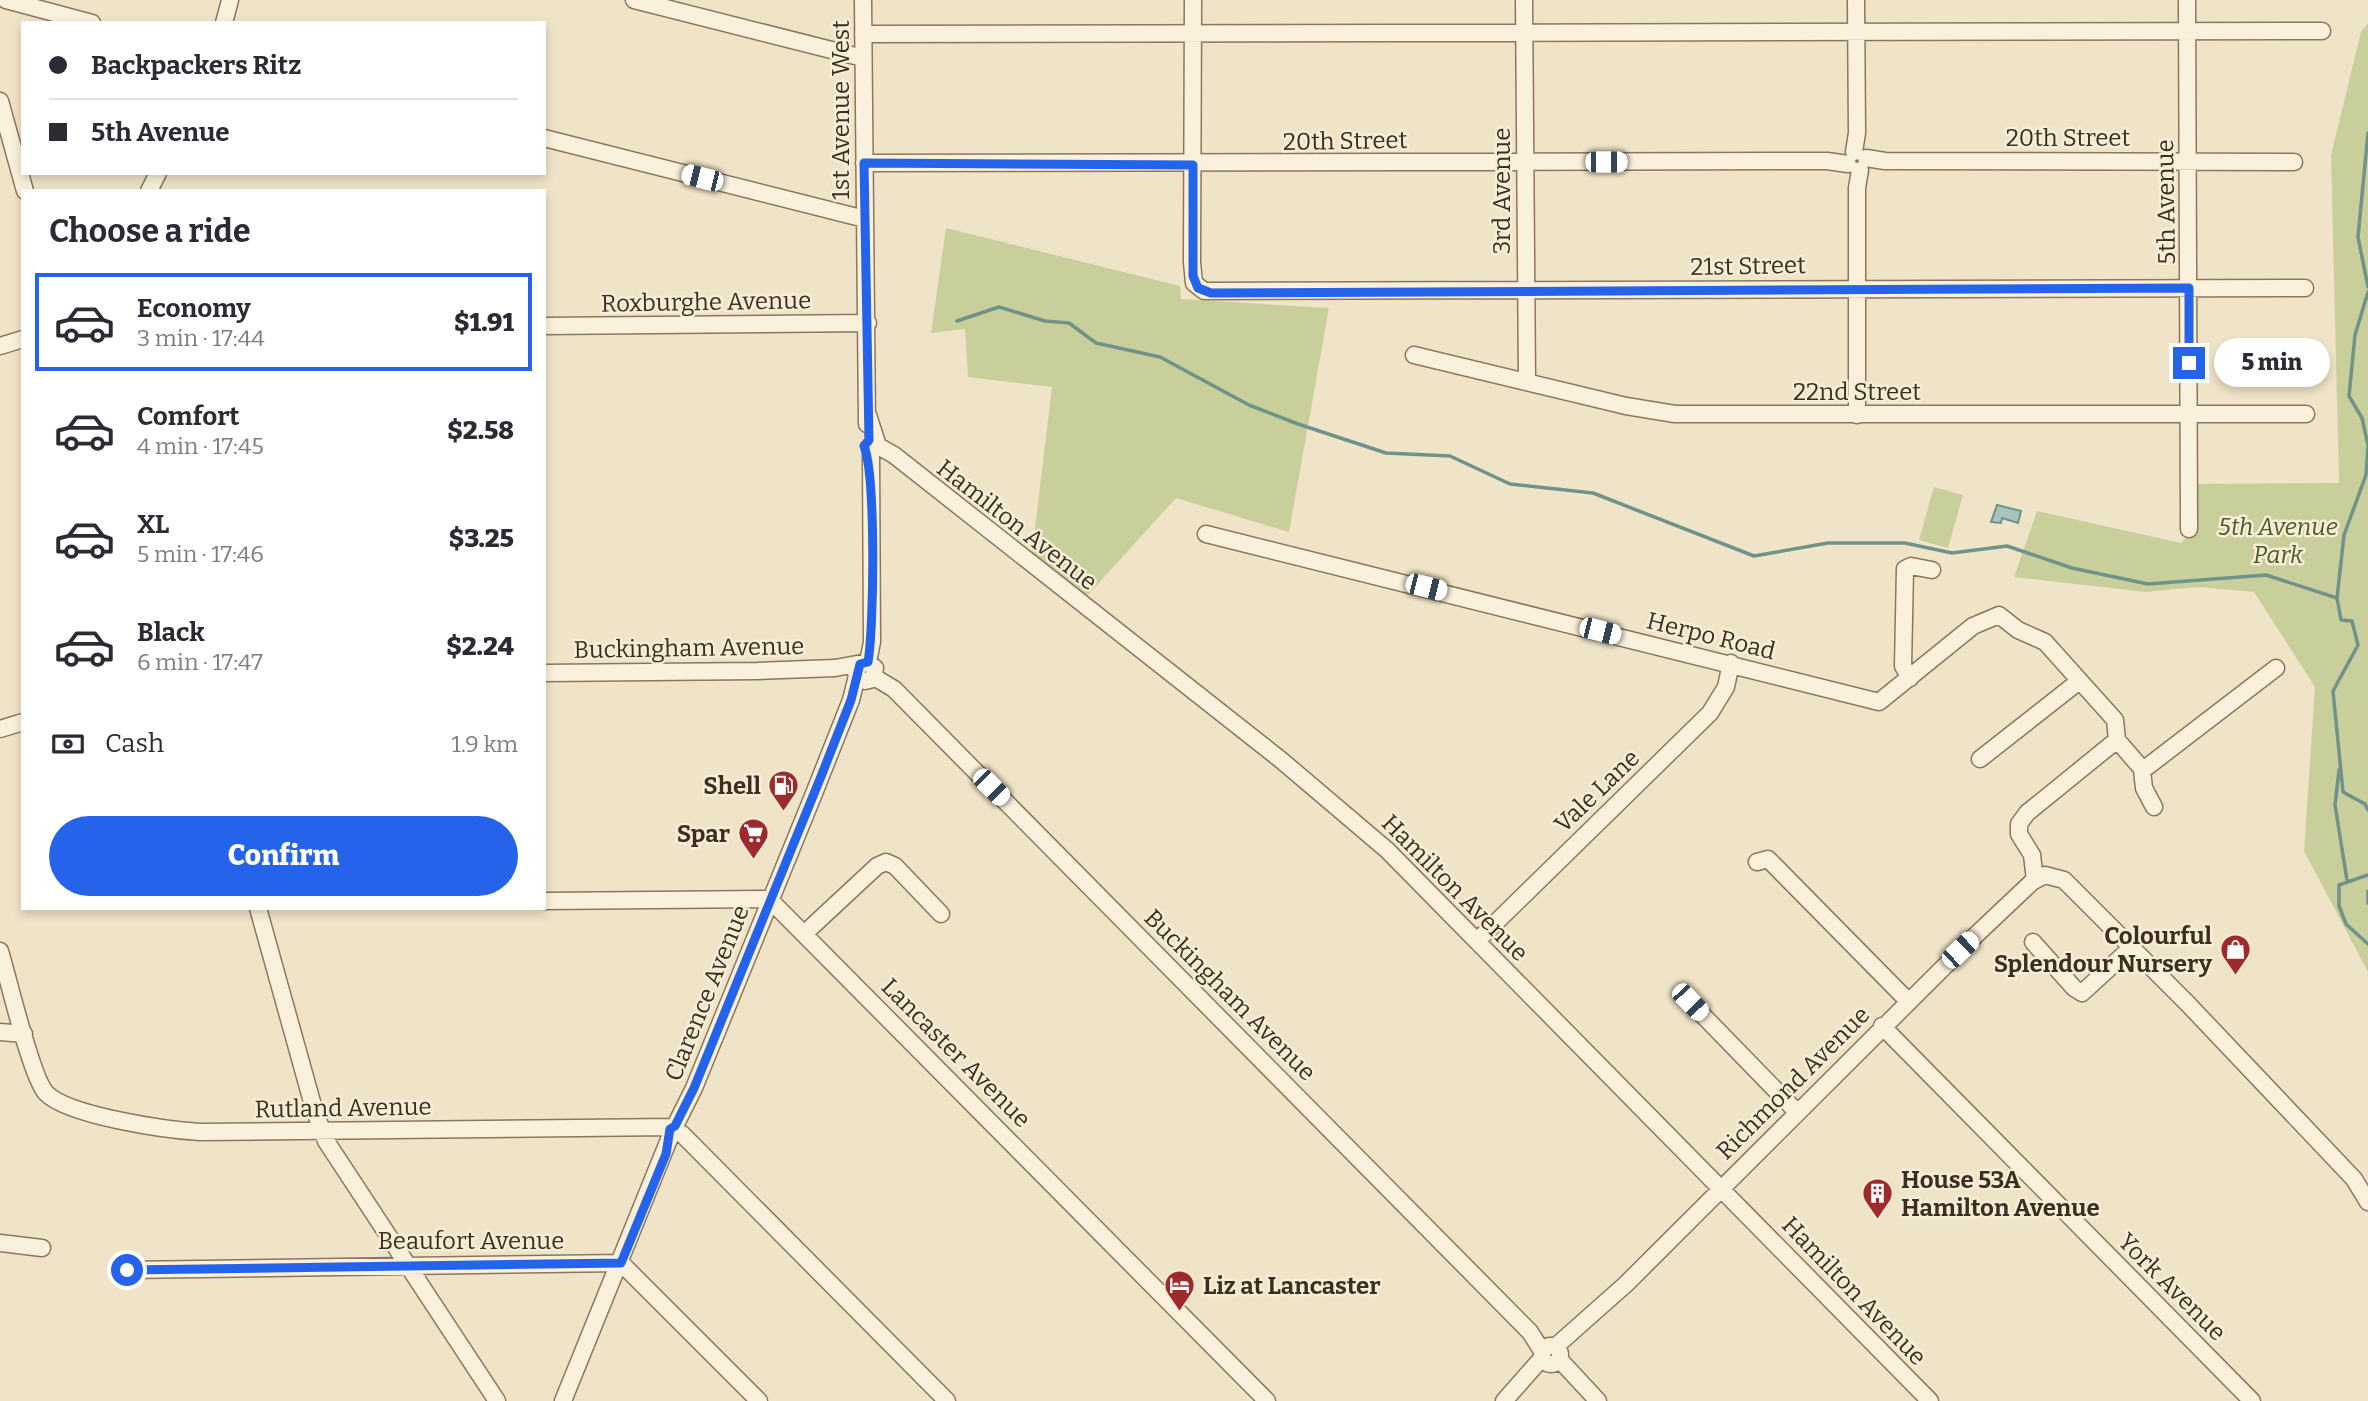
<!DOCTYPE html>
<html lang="en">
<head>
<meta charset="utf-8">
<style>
	:root { --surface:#fff; --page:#f2f2f3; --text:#2b2b33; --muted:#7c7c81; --line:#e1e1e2; --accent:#2563eb }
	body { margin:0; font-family:Bitter,serif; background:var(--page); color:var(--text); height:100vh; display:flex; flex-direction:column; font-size:26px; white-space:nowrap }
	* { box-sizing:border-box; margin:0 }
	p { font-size:23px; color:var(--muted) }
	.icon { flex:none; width:38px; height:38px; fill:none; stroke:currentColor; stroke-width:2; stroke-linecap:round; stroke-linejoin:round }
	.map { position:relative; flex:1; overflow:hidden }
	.drawer { position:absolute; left:21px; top:189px; width:525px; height:721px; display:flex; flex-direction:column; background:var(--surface); border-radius:0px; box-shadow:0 4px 10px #0003 }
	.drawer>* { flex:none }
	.banner { position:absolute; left:21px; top:21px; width:525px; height:154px; border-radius:0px; box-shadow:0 4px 10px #0003; display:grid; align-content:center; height:154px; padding:0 28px; background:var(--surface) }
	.end { position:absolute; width:32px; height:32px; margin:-16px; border:9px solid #2563eb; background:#fff; box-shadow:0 0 0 4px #fff }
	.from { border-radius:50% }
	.bubble { position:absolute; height:49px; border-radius:24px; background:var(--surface); box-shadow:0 4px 10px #0003; font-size:23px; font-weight:800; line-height:49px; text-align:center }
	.car { position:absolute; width:21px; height:42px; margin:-21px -10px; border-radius:9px; box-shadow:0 0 5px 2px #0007; background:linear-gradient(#fff 24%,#345 0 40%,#fff 0 76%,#345 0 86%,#fff 0) }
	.banner b { display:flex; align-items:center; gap:24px; height:66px; font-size:26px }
	.banner b+b { border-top:2px solid var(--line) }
	.banner i { width:18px; height:18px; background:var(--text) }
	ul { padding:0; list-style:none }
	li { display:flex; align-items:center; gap:21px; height:98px; margin:0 14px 10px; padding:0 14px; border:4px solid transparent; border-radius:0px }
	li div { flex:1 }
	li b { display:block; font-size:26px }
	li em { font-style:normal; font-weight:800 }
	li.active { border-color:var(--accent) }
	li>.icon { width:63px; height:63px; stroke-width:1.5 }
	h2 { padding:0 28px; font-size:32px; line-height:84px }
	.pay { display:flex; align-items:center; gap:18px; height:77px; padding:0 28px; font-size:26px }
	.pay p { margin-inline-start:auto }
	.action { display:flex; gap:14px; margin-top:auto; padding:14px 28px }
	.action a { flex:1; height:80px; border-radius:42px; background:var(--accent); color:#fff; font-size:28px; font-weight:800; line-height:80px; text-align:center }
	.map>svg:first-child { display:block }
	.green { fill:#c9cf9b }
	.water { fill:#a9c4bc; stroke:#6f938a; stroke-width:2 }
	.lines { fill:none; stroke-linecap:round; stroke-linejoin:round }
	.stream { stroke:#6f938a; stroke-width:3.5 }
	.minor-casing { stroke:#8d765c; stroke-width:19 }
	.minor { stroke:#faf1dc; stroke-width:16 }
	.route { stroke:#2563eb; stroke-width:9 }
	.labels { text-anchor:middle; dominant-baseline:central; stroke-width:5; stroke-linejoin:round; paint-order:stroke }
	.street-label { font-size:24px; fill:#3d2e20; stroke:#f7eed8 }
	.park-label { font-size:24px; font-style:italic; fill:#4d5a26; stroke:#f7eed8 }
	.poi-label { font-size:24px; font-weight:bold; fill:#3d2e20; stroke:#f7eed8; text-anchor:end }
</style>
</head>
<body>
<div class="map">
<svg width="2368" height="1401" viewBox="0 0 2368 1401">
	<rect width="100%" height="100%" fill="#f0e4c8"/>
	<path class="green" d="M2368,23V972L2304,851L2315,687L2254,592L2198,587L2145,592L2014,577L2037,511L2181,543L2197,525V484L2339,483L2331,155L2361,32Z
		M946,228L1180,286L1181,299L1329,308L1289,532L1176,498L1087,596L1032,553L1052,387L968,377L965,329L931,333Z
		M1934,487L1963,495L1948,548L1919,540Z"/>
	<path class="water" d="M1997,505L2021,511L2018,523L2002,518L2001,523L1991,522Z"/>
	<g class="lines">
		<path class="stream" d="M2368,133L2358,237L2368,287
			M2368,292L2355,335L2349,396L2362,418L2368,445L2366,475L2344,535L2337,598L2341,620L2352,621L2358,645L2333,691L2343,792L2365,804L2368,810
			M957,321L999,307L1045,321L1069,323L1096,343L1160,357L1249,405L1298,424L1386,453L1450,456L1510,484L1593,493L1754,556L1828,543H1905L1952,553L2007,546L2072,568L2148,584L2266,575L2337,598
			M2339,770L2335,805L2347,880
			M2368,875L2339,885V906L2346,924L2368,944
			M2368,891V903"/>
		<defs>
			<path id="minor" d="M6,0L92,23
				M634,0L863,58
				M863,0L867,424
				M1193,0L1192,262L1194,283L1204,291L2305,288
				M1524,0L1527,381
				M2187,0L2189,529
				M224,23L230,0
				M863,34L2322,31
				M0,101L25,191
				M544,138L865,219
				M1854,152L1857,133L1856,0
				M1866,158L1885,161L2294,162
				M864,163L1827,161L1848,164
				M149,191L158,173
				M544,326L868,323
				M0,346L23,339
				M1414,355L1626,406L1675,414H2306
				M868,415L878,446L894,455L1281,760L1387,850L1930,1401
				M1857,415V188L1860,170
				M1206,534L1879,702L1973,626L1999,615L2018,630L2045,642L2115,720L2117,740L2143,770L2276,668
				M868,662L872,642L871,454
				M544,673L757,671L835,668L868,662L875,668L873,679L865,681L859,679L856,673L860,664
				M874,677L894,689L1530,1332L1542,1351
				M1910,678L1903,666L1905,569L1911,566L1932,570
				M0,729L23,722
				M1980,759L2078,682
				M2142,770L2144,788L2154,807
				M1757,862L1768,859L1908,1001
				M2035,880L2032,855L2019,834V824L2027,813L2117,740
				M544,901L769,899L1267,1401
				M258,908L314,1109L326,1141L497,1401
				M805,933L877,866L886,862L895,866L941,914
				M1477,941L1710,713L1726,687L1731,663
				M2033,942L2074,988L2082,993L2131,948
				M0,951C8,977 31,1077 46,1093C68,1116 167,1130 200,1132L672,1127
				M1690,1002L1797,1112
				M1882,1026L2252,1401
				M0,1032L24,1034
				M675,1126L694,1088L813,796L851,700L857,676
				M682,1134L947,1401
				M0,1243L42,1248
				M127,1270L621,1263L759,1401
				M1542 1355a9 9 0 1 1 18 0a9 9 0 1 1-18 0Z
				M1555,1347L1626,1284L1978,933L2032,882L2045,875L2064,880L2188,1004L2354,1179L2368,1202
				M1559,1359L1598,1401
				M563,1401L670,1137
				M1504,1401L1542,1358"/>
		</defs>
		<use href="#minor" class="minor-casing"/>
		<use href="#minor" class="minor"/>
	</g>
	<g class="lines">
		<path class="route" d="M127,1270L621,1263L666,1154L670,1129L675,1126L694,1088L822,774L851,700L860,664L868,662C874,628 876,476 864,446L869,440L864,163L1193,165V276L1198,288L1211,293L2189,288V363"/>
	</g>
	<defs>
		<symbol id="fuel-pin" viewBox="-11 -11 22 30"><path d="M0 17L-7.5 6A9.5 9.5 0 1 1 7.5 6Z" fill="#9e2a2b" stroke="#f7eed8"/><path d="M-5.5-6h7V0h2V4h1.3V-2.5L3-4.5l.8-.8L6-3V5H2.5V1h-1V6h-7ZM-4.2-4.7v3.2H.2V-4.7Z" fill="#fff"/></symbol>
		<symbol id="supermarket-pin" viewBox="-11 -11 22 30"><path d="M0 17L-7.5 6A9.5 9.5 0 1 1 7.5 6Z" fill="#9e2a2b" stroke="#f7eed8"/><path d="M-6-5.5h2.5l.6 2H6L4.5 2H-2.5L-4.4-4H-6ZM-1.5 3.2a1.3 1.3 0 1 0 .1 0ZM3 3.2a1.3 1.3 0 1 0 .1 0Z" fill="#fff"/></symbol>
		<symbol id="shop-pin" viewBox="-11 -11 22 30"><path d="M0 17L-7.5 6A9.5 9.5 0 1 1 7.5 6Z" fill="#9e2a2b" stroke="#f7eed8"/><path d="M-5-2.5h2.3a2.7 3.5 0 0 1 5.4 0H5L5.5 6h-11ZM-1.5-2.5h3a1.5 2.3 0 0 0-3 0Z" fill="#fff"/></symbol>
		<symbol id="building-pin" viewBox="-11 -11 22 30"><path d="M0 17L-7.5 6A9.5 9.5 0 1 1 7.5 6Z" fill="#9e2a2b" stroke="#f7eed8"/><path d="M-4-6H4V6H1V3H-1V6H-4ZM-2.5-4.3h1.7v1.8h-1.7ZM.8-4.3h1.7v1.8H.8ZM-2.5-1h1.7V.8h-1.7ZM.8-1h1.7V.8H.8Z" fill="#fff"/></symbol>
		<symbol id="hotel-pin" viewBox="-11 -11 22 30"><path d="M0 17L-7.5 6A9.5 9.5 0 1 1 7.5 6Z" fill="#9e2a2b" stroke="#f7eed8"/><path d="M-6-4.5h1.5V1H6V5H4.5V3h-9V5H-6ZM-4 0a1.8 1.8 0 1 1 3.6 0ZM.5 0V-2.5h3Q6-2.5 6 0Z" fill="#fff"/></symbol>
	</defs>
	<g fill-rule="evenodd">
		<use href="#fuel-pin" x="766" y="768" width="35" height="47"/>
		<use href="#supermarket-pin" x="736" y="816" width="35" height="47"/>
		<use href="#shop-pin" x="2218" y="932" width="35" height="47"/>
		<use href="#building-pin" x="1860" y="1176" width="35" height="47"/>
		<use href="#hotel-pin" x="1162" y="1268" width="35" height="47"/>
	</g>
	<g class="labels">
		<g class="street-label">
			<text transform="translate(841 110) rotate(-90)">1st Avenue West</text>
			<text x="2068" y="138">20th Street</text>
			<text transform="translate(1345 141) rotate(-1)">20th Street</text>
			<text transform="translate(1502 191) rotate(-90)">3rd Avenue</text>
			<text transform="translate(2166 202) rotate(-91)">5th Avenue</text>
			<text transform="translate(1748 266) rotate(-1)">21st Street</text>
			<text transform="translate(706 302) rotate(-1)">Roxburghe Avenue</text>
			<text x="1857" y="392">22nd Street</text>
			<text transform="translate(1017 525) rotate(38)">Hamilton Avenue</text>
			<text transform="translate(1711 636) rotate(14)">Herpo Road</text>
			<text transform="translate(689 648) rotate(-1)">Buckingham Avenue</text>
			<text transform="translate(1597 791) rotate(-44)">Vale Lane</text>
			<text transform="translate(1455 888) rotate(45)">Hamilton Avenue</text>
			<text transform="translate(707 993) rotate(-68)">Clarence Avenue</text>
			<text transform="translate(1230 995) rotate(45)">Buckingham Avenue</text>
			<text transform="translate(956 1053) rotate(45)">Lancaster Avenue</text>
			<text transform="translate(1793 1083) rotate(-45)">Richmond Avenue</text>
			<text transform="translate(343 1108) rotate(-1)">Rutland Avenue</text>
			<text x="471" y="1241">Beaufort Avenue</text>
			<text transform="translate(2172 1287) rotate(45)">York Avenue</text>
			<text transform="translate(1854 1291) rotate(46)">Hamilton Avenue</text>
		</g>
		<g class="park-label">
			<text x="2278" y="527">5th Avenue<tspan x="2278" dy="28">Park</tspan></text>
		</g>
		<g class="poi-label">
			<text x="761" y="786">Shell</text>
			<text x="730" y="834">Spar</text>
			<text x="2212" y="936">Colourful<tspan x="2212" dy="28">Splendour Nursery</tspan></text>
			<text x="1901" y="1180" text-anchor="start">House 53A<tspan x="1901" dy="28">Hamilton Avenue</tspan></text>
			<text x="1203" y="1286" text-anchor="start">Liz at Lancaster</text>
		</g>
	</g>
</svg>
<i class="end from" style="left:127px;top:1270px"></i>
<i class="end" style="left:2189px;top:363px"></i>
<div class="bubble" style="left:2214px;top:338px;width:116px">5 min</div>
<i class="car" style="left:1606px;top:162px;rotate:90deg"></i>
<i class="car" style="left:702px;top:178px;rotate:284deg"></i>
<i class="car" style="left:1426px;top:587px;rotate:104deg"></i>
<i class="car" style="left:1600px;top:631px;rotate:104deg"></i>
<i class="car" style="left:991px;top:787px;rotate:135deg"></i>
<i class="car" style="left:1960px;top:950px;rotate:46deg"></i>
<i class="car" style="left:1690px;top:1002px;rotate:136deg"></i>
<div class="banner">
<b><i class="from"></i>Backpackers Ritz</b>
<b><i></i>5th Avenue</b>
</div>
<section class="drawer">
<h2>Choose a ride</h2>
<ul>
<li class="active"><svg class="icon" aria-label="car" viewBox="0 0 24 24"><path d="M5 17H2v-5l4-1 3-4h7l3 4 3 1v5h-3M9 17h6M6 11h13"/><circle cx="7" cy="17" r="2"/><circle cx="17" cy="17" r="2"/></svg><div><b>Economy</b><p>3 min · 17:44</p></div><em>$1.91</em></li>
<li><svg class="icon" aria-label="car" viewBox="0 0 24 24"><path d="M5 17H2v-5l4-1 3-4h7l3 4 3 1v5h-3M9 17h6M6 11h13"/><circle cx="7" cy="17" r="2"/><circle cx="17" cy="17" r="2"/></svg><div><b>Comfort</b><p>4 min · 17:45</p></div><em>$2.58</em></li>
<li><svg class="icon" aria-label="car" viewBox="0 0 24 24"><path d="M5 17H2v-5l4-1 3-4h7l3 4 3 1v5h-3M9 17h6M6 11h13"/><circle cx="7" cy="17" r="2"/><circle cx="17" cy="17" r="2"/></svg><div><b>XL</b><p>5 min · 17:46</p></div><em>$3.25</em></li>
<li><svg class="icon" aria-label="car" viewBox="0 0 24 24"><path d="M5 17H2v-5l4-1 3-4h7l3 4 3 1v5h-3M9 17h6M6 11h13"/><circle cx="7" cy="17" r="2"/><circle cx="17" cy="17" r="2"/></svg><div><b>Black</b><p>6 min · 17:47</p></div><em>$2.24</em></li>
</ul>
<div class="pay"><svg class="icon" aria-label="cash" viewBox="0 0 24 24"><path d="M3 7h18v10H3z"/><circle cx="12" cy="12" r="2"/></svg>Cash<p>1.9 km</p></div>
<div class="action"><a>Confirm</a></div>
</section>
</div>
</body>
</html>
